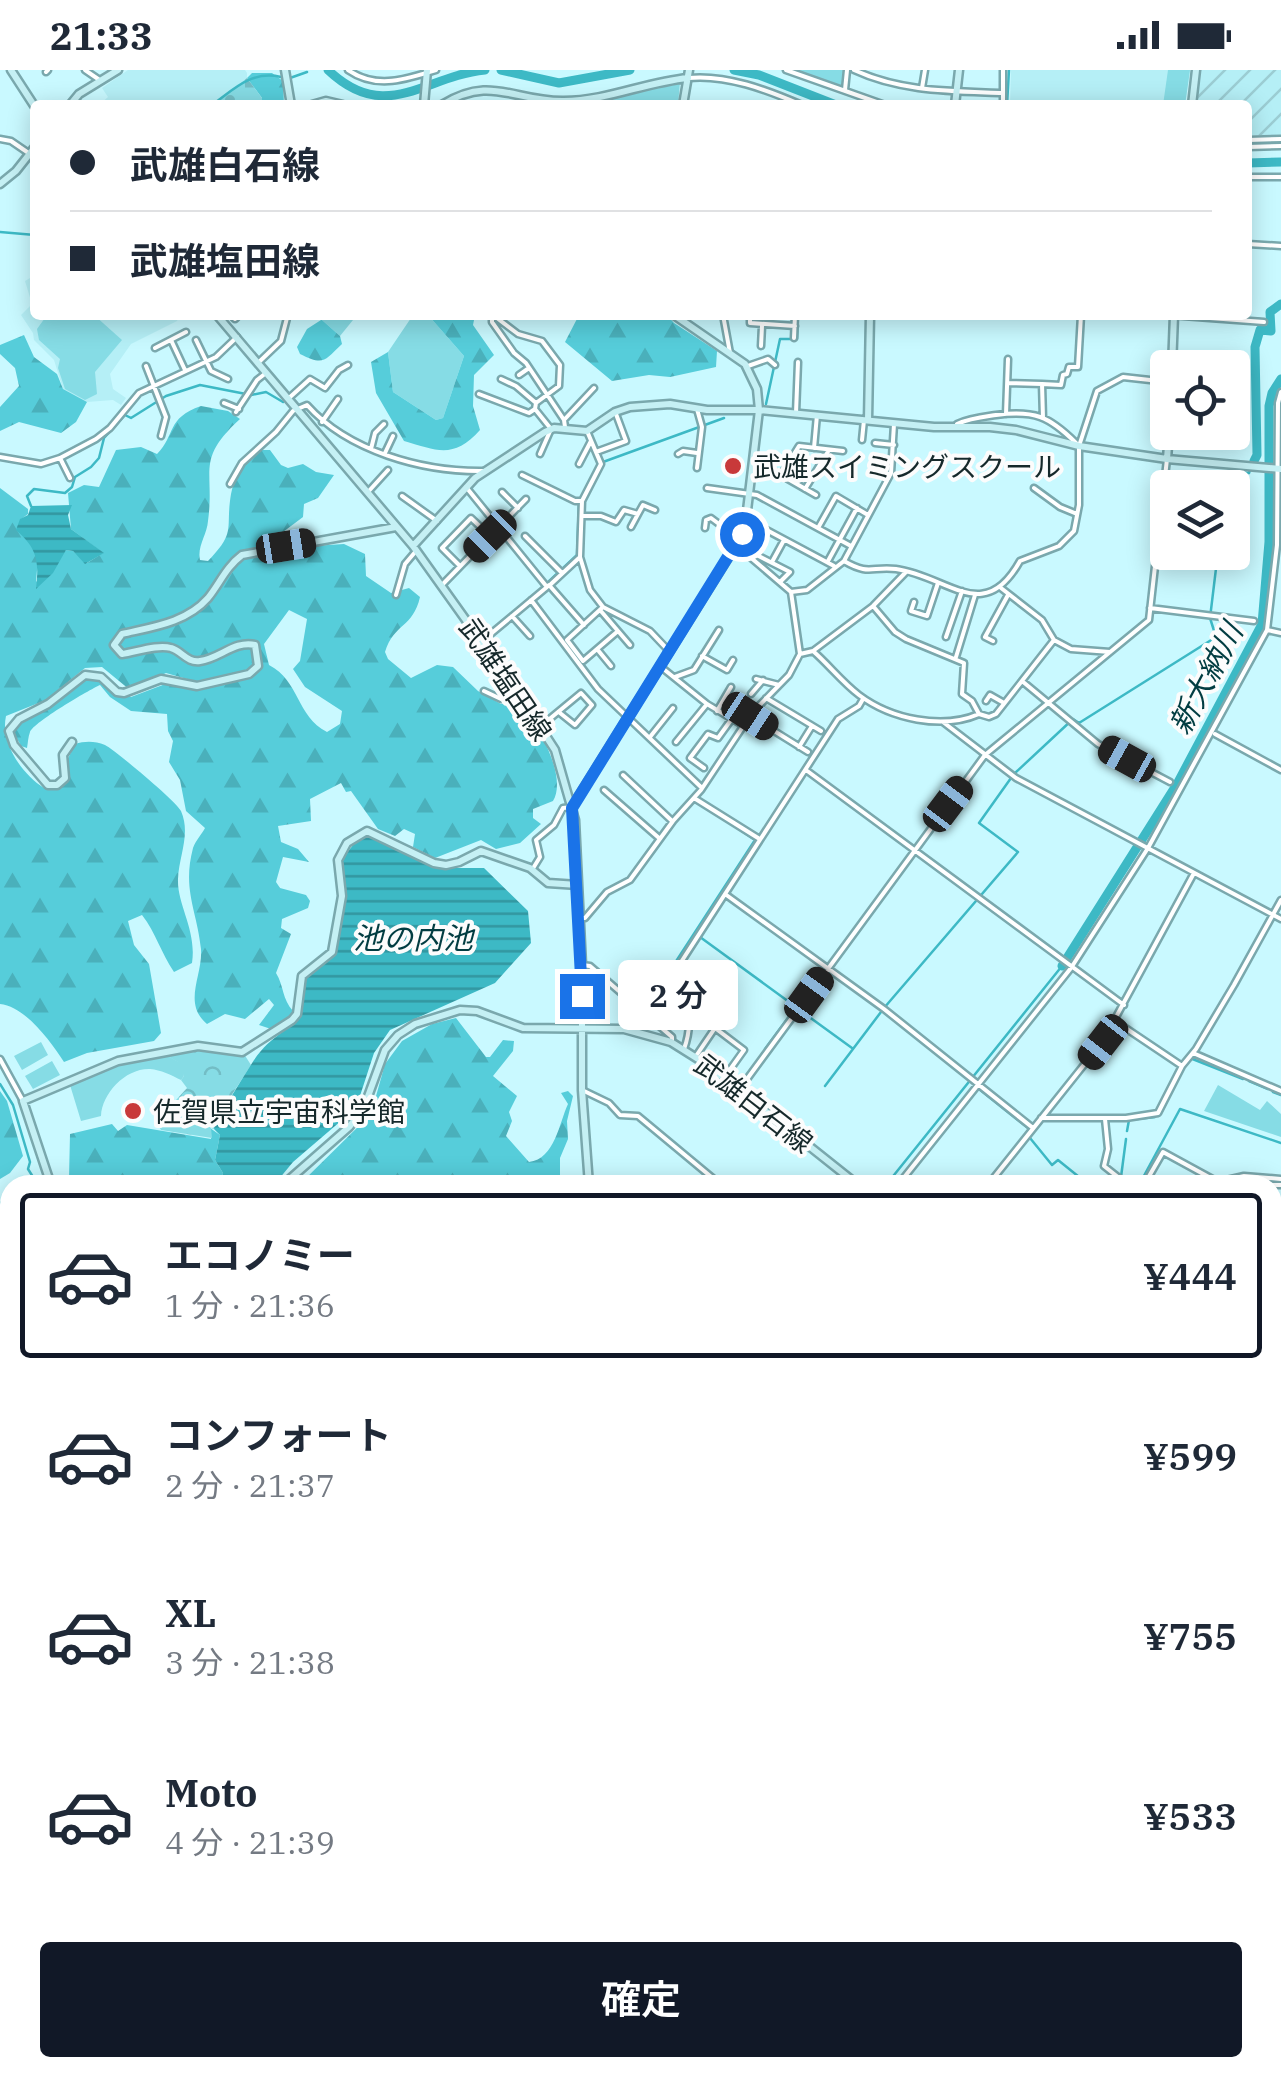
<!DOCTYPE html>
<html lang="ja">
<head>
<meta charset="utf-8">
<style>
	:root { --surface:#fff; --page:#f2f2f3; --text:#1f2937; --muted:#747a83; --line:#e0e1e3; --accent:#111827 }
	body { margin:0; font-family:"IBM Plex Serif","Noto Sans JP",serif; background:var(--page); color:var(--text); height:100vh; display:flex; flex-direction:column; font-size:38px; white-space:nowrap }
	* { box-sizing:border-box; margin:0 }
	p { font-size:32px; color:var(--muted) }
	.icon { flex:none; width:55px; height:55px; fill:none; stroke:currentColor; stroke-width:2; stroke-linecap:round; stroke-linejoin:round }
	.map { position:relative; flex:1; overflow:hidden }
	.drawer { position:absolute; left:0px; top:1105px; width:1282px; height:902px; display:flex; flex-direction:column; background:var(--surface); border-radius:30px 30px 0 0; box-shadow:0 5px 25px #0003 }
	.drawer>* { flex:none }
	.top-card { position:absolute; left:30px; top:30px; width:1222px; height:220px; border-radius:10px; box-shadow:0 5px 25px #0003; display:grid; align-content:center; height:220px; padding:0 40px; background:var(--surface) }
	.controls { position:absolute; left:1150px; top:280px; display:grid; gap:20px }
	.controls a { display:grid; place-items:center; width:100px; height:100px; border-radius:10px; background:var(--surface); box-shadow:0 5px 25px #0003; font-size:50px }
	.end { position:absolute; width:45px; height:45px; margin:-22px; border:12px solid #1a73e8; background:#fff; box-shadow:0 0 0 5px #fff }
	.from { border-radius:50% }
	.bubble { position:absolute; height:70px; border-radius:10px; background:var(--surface); box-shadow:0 5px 25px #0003; font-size:32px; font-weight:600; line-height:70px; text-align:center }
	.car { position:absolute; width:30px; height:60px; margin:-30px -15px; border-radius:12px; box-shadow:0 0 8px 2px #0007; background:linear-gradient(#222 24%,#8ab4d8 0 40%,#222 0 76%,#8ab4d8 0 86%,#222 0) }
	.top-card b { display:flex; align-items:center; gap:35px; height:95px; font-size:38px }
	.top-card b+b { border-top:2px solid var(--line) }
	.top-card i { width:25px; height:25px; background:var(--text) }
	ul { padding:18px 0 0; list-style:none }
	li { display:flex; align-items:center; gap:30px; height:165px; margin:0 20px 15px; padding:0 20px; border:5px solid transparent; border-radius:10px }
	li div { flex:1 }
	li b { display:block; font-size:38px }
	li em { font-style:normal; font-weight:600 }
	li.selected { border-color:var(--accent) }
	li>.icon { width:90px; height:90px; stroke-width:1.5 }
	.primary-button { display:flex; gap:20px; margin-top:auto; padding:20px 40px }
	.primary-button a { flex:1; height:115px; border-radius:10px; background:var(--accent); color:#fff; font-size:40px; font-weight:600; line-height:115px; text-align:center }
	.status { display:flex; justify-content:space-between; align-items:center; height:70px; padding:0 50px; background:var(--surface); direction:ltr }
	.status svg { height:28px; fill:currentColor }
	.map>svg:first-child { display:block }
	.built { fill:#b5eff6 }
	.industrial { fill:url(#industrial-furrows) }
	.green { fill:#86dce5 }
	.forest { fill:url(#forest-firs); fill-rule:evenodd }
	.cemetery { fill:url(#cemetery-stones) }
	.park { fill:url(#park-crowns) }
	.water { fill:url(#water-rules) }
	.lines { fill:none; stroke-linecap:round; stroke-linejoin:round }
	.stream { stroke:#3db9c5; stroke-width:2.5 }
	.river { stroke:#3db9c5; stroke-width:9 }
	.street-casing { stroke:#7aa8ad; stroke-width:9 }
	.secondary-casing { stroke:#7aa8ad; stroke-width:11 }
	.highway-casing { stroke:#fff; stroke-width:14 }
	.street { stroke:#fff; stroke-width:4 }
	.secondary { stroke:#c5f0f4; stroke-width:6 }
	.highway { stroke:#3fccdb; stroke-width:9 }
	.route { stroke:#1a73e8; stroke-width:12 }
	.poi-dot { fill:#c8393a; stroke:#fcfcfc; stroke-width:4 }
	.labels { text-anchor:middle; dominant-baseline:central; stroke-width:8; stroke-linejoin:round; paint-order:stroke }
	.poi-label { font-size:28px; fill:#16292b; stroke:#fcfcfc; text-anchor:start }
	.street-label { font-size:28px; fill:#16292b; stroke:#fcfcfc }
	.water-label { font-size:30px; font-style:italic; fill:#023d42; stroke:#fcfcfc }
</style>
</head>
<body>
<div class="status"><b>21:33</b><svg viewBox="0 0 49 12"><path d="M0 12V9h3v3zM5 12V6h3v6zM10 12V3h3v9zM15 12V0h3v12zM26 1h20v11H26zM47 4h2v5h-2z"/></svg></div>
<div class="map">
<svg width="1281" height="2007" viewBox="0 0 1281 2007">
	<defs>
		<pattern id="industrial-furrows" width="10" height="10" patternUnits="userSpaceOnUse" patternTransform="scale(2.5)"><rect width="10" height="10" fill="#b5eff6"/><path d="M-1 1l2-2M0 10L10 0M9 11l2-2" fill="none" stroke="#9bcdd3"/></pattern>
		<pattern id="forest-firs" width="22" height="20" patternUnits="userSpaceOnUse" patternTransform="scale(2.5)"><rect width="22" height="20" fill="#56cdda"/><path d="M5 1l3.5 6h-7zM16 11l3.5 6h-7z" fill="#4ab0bb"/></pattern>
		<pattern id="cemetery-stones" width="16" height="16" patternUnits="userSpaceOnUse" patternTransform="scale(2.5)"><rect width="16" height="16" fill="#86dce5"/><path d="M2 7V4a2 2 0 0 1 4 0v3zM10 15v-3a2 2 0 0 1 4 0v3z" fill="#73bdc5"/></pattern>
		<pattern id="park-crowns" width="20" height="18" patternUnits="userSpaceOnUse" patternTransform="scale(2.5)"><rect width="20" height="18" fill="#86dce5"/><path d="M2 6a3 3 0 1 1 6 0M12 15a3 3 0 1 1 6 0" fill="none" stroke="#73bdc5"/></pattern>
		<pattern id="water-rules" width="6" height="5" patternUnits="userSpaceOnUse" patternTransform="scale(2.5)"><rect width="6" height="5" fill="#3db9c5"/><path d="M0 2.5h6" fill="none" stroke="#3296a0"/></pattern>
	</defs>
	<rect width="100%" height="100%" fill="#c9f9ff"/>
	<path class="built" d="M128,0H245L247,3V8L213,35H99L108,27L102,18Z
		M1011,0H1190L1185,35H1010Z
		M35,205V245H180L177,251L131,274L110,304L113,319L126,328L121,335L113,330L87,332L63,319L54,290L34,270L33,263L21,245L32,234L25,211Z"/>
	<path class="industrial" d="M1201,0H1281V65H1248V35H1196Z"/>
	<path class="green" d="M1168,0H1190L1185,35H1163Z
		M680,12L678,35H553L554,33Z
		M47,245H94L122,270L95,302L97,324L85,330L65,319L58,298L60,289L39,270L37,259Z
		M326,245H347L353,250L340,266L322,250Z
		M413,245H428L464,286L443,348L436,350L393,322L388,282Z
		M41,972L48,985L22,1000L14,986Z
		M162,983L179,992L184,1006L181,1010C171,1005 161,1000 150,999C126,998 102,1023 101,1046L81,1051L70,1015L104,1000Z
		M52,991L60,1005L33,1019L25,1006Z
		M1218,1015L1260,1040L1267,1031L1281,1044V1067L1204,1041Z
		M267,1998H303C272,2007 227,2007 192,2007L242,2004Z"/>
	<path class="forest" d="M252,3H272L283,11L284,35H262V28L247,8Z
		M312,245H326L322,250L340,266L342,274C324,291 324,296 300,284L297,277L307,259L321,250Z
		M428,245H475L473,255L494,285L474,305L473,336L480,360C454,389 438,381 404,371L376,323L371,292L388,282L393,322L436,350L443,348L464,286Z
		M579,245H667L674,253L717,281L716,297L670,307L649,305L612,311L565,272Z
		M24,265L34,287L57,304L63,319L87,332L76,352L61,363L19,352L0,361V337L19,316L15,298L0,284V275Z
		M201,336L228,341L240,349C195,390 215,400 208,451C207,465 197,476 200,490L208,491C237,461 225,460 231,424C234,406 246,394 256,380H270L281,395L288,398L303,394L316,402L334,405L318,428L304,434L303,447L279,465L282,478L344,474L365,484L366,506L391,523L409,518L420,527C413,558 394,553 385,582L388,589L411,608L437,595L453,597L478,621L501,634L519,632C537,653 568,706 553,731L533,739V748L541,754L520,773L496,779L481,770L435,788L413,777L415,764L404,759L395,766L378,759L351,721L346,722L341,713L310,729L311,751L278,756L281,772L298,779L309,792L283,787L276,812L280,818L306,825L310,831L308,838L282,849L281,858L291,864L276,903C284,916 282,929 293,941L290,947L271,959L259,955L274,935L269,929L245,949L225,944L207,954C182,933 203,906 201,879C197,840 182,820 193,778C196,770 202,764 205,758L186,741L180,710L169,692L173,671L168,661L167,644L131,641L110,627L100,615C89,620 34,652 30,662C28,667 28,673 27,678L21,676L13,661L18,653L88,608L99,609L131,627L168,613L192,619L201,613L166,603L130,620L102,597L85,598L46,630L6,646C0,673 22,704 44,718L59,707L75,674C85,671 95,671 105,675C115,680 177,732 181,741C191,764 179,785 178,809C177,835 197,860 192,893L174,902C161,883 156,863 142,845L128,851L134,875L149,894L161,963L154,971L87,983L64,992C51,972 25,936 0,934V418L28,439V444L20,450L38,488L36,512L66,480L73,481L87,493L103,483L71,459L68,423L84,415L99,417L116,380L141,377L157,384C176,365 166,348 201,336ZM289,540L307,549L300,591L293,599L305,617L342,641L340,654L327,662C296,646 300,611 269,595L264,574Z
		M456,948L486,987H490L503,970L514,971L513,981L493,1006L517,1026L509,1042L512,1051L506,1066L529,1092C555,1089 559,1053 568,1034L561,1023L568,1021L573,1026L567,1051L568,1069L560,1088V1113L299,1115L371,1044L385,994L402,971L432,954Z
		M0,1021L7,1031L23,1086L10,1103L0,1109Z
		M112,1054L118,1061L127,1055L211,1069L210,1058L220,1065L215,1090L223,1103L221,1115H98L90,1112L75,1115L69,1108L70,1064Z
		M10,1121V1174L0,1198V1132Z
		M10,1343V1409L0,1411V1344Z
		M10,1780V1927C0,1880 2,1829 10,1780Z
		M1281,1910V2007H1194L1153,1998L1152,2007H885L889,1998H1272L1273,1923Z"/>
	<path class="cemetery" d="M247,8L262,28V35H213Z"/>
	<path class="park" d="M845,0L841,18L798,1V0Z
		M197,978L244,984L251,995L215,1051L214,1059L211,1058L212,1068L161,1060L156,1052L187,1018L181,1010L184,1006L178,997V992L162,983Z"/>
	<path class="water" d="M72,435L68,445L71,459L104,483L85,494L73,481L66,480L53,503L36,519C39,492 38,479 16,460L20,449L28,445L31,436Z
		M369,764L441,798H484L528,841L531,873L495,913L390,960L374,983L356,1038L293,1092L274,1115H221L223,1103L215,1090L220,1065L214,1059L215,1052C229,1031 241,1010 254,990C280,952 301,969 302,911L335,880L346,821L342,789L361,765Z
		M1279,1823L1281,1910L1273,1923V1824Z"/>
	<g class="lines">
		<path class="stream" d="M290,8L307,2
			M212,35C234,19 252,0 281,7
			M1007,35L1009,0
			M0,162L35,165
			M1206,245L1260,249V260
			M766,334L780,269H797L798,245
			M603,392L724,348
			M1226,418L1228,401L1249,403L1250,400
			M31,436L27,426L34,419L65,423L72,417L75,407L91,397L99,388L104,368L125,345L131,348L166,326L200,315L251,325L266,322L283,332
			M531,528L577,485L579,431L597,397
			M540,538L599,617L699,712
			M1014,704L1073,649L1079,653L1216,567L1210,548L1218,482
			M700,867L796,937L765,979
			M660,916L755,770L724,749
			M801,941L852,978
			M1190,988L1243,1009
			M1179,1007L1185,994
			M1249,1011L1268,1019
			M0,1014L13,1035L30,1092L28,1099L38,1115
			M825,1016L884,938L1018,782L979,753L1011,708
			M979,1019L1028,1058
			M1273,1022L1281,1025
			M1162,1041L1175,1015
			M1127,1061L1129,1050L1155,1047
			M1030,1068L1052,1095L1058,1090L1089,1115
			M1126,1069L1121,1107L1129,1113
			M886,1115L1062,896
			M1139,1115L1180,1039L1281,1073
			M1272,1406L1281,1423
			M0,1498L10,1499
			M0,1618L10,1619
			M1272,1638L1281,1644
			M0,1782L8,1769L10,1759
			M482,2007L483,2005"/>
		<path class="river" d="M328,0C386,55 424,6 485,0
			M501,0L559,13L630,0
			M734,0L759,5L836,35
			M1248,93L1281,92
			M1254,391L1257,385L1255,277L1260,260L1271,261L1270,242L1281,234
			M1062,896L1177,714L1262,554L1269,472V336L1272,323L1281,309
			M844,2007L852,1998"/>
		<defs>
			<path id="street" d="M85,0L101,11
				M348,0C377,20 406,9 436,0
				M786,0L885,35
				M854,0C901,22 952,21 1003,23V0
				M46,2L48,0
				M688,8C726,4 767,20 802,35
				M922,18L925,0
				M845,20L847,0
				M1003,35V23
				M0,69L11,71L30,84
				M1248,70L1281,69
				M1248,77L1281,76
				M1248,107H1281
				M1248,174L1281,176
				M231,245L235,249L239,245
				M493,245L518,264L542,271L560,295L559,316L536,333L535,339
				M723,245L730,283
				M750,245V253L795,256
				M1169,245L1264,252
				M492,246V252L514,283L526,293L564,350L565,357
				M794,268L795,245
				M171,270L185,300
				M196,270L211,301L228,309
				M761,276L762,256
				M155,278L186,262
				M259,292L281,271L287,248
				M146,296L166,347L161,366
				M748,296L768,289L775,295
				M519,305L529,298
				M501,309L516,316L536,333
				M1008,313L1042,314L1043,348
				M1042,314L1061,315L1063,305L1067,304L1069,297H1078L1081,245
				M479,324L529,343L535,339L551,359L540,384
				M289,328L310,309L325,318L339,300L348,295
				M224,333L239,339
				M236,342L257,310L266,303
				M796,343L798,292
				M1006,344L1008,289
				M564,350L594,318
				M322,352L338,329
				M957,354C970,348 982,347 996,345C1034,340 1049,346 1076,373
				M587,361L601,394L582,431L580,487L590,520L603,537L650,561L669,581
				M862,370L864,350
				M875,373L894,375
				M814,378L817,345
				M371,379L375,363L384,354
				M596,382L626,371L616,344
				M385,383L393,366
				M678,384L683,381L697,383
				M0,387L41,394L60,388L96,369L110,358L139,323L216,287L237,267
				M60,388L70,408
				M579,394L591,371
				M697,398L702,357L697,339
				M768,398L781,405L799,376L843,381
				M522,405L575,431H582
				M781,405L816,425
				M230,414L242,393L276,362L293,341L307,335C348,381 422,402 484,401
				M466,417L547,517L481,572
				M707,418L757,425L851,476
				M1034,418L1060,437L1077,444
				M805,419L829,380
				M368,422L388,400
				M502,422L518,438
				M402,426L437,451
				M582,446H601L616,452L624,440L638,444L643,435L655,440
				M746,449L834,496
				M631,457L638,444
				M705,458L706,450L711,448L739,469
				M818,458L836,426L868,445
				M525,466L562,503
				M741,477L790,502L780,512
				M828,491L857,438
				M844,491C870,506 871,496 896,499C948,506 984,556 1020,491L1059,476L1074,461L1079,435V376L1097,321L1123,307L1168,312
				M772,492L784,470
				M460,496L442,478L471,448L490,466
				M551,514L580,487
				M442,515L526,429
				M549,515L584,555
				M791,522L807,520L844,491L891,403L894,354
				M396,525L405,494L416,481
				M531,530L598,619L702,718
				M914,532L911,541L927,546L938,513
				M873,536L895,562L906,569L964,593L962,624L972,631L979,644
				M603,537L567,570L583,591L618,561
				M1150,538L1254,551
				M600,540L630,575
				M512,546L530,566
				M1267,560L1281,563
				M946,567L962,521
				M1054,570L1071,579L1110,582
				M993,571L985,567L1008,525
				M597,579L611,596
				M813,581L873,536L906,502
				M800,584L813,581C829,595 842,612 859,625C891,649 942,660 979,644L989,647L996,644L1054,570L1042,550L1001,518
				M702,586L727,600L733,590
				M956,587L975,525
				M661,597L707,634L744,656
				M675,607L694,600L719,560
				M756,609L779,615
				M1022,611L1098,674L1170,712
				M484,621L501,629L518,623
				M751,624L763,610
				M766,628L821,661
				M986,631L990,625L1004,633
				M717,641L731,617
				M750,646L808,682
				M943,652L1016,708L1281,849
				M541,656L581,623L592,635L575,655L560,643
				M1215,664L1281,700
				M650,667L673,638
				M676,672L707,634
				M799,677L812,656
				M704,698L690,688L708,664L718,668L731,650
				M806,700L1124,935
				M623,705L671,750
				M604,720L659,768
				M694,728L758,768
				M532,800L540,787L536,770L554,755L563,738L572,737
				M725,824L884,939L1033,1058
				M580,848H585L607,822L630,810L673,751L701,720L752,643L789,605L800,584L791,522L736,475
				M582,895L590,896L672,967V970
				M706,951L715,958
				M1115,951L1182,996
				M684,979C693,954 691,928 665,917L838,649L859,636L863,629
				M1193,983L1281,1021
				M696,986L715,958L744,980L724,1008
				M0,989L23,1031
				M582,1020L609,1033L620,1045L638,1046L721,1115
				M739,1020L985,685L1149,550L1167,389
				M1041,1048H1126L1158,1043L1182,996L1196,979L1234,915L1281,830
				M1105,1049L1108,1079L1104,1096L1128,1115
				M898,1115L1071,898L1148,778L1267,560L1277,475L1278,333L1281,322
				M988,1115L1103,971L1194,803
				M1144,1115L1163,1082L1218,1112L1244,1106L1281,1109
				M1247,1115H1281
				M1272,1155L1281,1156
				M1272,1237L1281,1254
				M0,1282L10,1270
				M1272,1293L1281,1289
				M0,1306L10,1311
				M0,1570H10
				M0,1661L10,1660
				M1272,1732L1281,1740
				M0,1811L10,1778
				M0,1910L10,1934
				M43,1998L50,2007
				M177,2007L259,1998"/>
			<path id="secondary" d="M11,0L35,37
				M285,0L291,35
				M70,35L79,24L118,0
				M312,35L326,31L343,35
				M424,35L427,0
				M442,35C491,4 514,32 564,31C606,31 646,12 688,8
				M683,35L689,0
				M955,35L959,0
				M1192,35L1196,0
				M0,114L16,101L35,77
				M217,245L413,476L518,623L555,680L575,750L582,895V1020L589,1115
				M1172,298L1174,245
				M868,350L870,245
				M1167,389L1169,362
				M413,476L475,408L545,362L554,358L587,361L615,342L630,337L670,334L707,340H759L934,357H990L1016,360L1079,376L1167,389L1281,399
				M72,672L63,685L65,708L57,715H48L14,675L9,661L19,649L48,634L85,605L101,607L117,622L124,623L161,609L197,616L249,604L258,596L255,575C235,570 219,589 200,591C187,593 182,581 171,578C158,574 136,582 122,584L114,575L122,564C152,557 186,553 208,528C220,513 226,497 242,485L396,457
				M572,737L736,475L746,449L759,340L757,319L745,294L674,245
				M51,1115L23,1031L118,991L198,976L242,982L292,950L297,944L302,906L332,882L342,826L338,790L347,773L367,761L434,793L446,795L459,792L481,781L530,798L548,813L578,815
				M283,1115L349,1057L363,1040L385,980L398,965L415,954L460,940L477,941L523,958L624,959L671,972L706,994L858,1115
				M0,1451L10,1452
				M1272,1567L1281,1580
				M480,1998L494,2007
				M449,2007L452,1998
				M693,2007L700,1998"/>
			<path id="highway" d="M1272,1590H1281
				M1272,1598H1281
				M0,1668L10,1667
				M1272,1679L1281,1675
				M0,1680H10
				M873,2007L876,1998"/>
		</defs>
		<use href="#street" class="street-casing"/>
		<use href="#secondary" class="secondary-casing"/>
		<use href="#highway" class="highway-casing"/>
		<use href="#street" class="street"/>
		<use href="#secondary" class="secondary"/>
		<use href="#highway" class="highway"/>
	</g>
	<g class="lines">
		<path class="route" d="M582,926L572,738L742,464"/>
	</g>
	<g class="poi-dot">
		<circle cx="733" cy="396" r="10"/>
		<circle cx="133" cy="1041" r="10"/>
	</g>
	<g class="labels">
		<g class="poi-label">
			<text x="753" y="396">武雄スイミングスクール</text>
			<text x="153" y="1041">佐賀県立宇宙科学館</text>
		</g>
		<g class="street-label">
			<text transform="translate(506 609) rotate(56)">武雄塩田線</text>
			<text transform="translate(754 1033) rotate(38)">武雄白石線</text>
		</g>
		<g class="water-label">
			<text transform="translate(1205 608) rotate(-62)">新大納川</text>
			<text x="413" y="867">池の内池</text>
		</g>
	</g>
</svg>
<div class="controls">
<a><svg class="icon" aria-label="locate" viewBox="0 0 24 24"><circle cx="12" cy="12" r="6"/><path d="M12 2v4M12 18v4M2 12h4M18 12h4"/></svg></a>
<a><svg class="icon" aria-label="layers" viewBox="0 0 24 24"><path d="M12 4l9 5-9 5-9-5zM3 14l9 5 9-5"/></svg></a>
</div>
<i class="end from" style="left:742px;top:464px"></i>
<i class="end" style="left:582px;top:926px"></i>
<div class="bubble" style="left:618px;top:890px;width:120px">2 分</div>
<i class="car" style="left:490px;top:466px;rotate:225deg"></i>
<i class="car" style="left:286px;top:476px;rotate:81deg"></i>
<i class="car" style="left:750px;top:646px;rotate:123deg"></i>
<i class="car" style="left:1127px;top:689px;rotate:299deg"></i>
<i class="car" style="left:948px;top:734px;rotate:37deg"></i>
<i class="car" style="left:809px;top:925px;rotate:36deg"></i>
<i class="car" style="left:1103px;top:972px;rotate:218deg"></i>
<div class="top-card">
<b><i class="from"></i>武雄白石線</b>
<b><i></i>武雄塩田線</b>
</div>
<section class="drawer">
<ul>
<li class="selected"><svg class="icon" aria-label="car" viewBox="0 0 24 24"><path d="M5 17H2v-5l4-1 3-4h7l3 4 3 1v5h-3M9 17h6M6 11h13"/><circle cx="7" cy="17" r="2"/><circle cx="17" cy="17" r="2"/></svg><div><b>エコノミー</b><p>1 分 · 21:36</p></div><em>¥444</em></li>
<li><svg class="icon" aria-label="car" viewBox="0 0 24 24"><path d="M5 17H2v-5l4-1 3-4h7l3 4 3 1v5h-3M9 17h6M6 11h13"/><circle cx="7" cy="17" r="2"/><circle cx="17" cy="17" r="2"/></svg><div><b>コンフォート</b><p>2 分 · 21:37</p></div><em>¥599</em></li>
<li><svg class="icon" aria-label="car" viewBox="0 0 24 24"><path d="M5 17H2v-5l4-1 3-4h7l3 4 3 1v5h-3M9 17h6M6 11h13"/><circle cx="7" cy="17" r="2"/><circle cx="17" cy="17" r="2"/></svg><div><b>XL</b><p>3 分 · 21:38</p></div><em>¥755</em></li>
<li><svg class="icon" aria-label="car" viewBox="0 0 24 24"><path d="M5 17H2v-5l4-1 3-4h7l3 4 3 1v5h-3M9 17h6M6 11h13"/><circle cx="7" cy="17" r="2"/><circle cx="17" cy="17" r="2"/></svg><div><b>Moto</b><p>4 分 · 21:39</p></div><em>¥533</em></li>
</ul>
<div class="primary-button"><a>確定</a></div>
</section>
</div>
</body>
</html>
